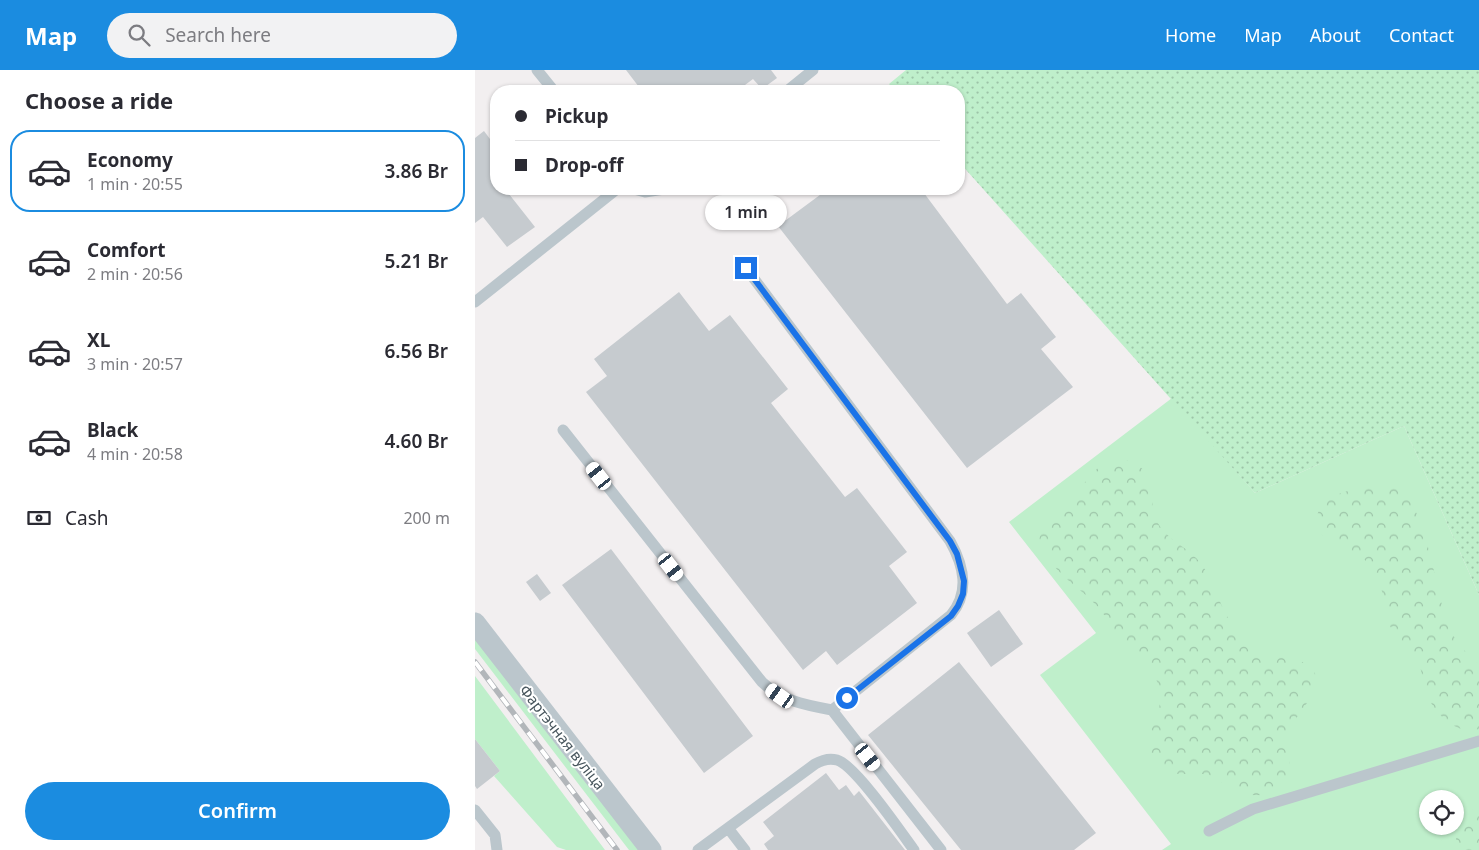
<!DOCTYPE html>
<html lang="en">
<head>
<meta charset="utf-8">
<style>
	:root { --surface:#fff; --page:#f2f2f3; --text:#2b2b33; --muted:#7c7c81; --line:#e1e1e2; --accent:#1b8ce0 }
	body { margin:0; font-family:"Noto Sans",sans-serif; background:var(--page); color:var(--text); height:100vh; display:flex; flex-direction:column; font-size:19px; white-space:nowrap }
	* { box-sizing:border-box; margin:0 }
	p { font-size:16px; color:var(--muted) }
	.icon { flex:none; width:28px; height:28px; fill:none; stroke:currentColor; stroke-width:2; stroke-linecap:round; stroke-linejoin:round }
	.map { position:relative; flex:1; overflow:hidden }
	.sheet { display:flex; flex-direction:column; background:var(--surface); width:475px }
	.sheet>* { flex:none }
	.hud { position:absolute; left:15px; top:15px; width:475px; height:110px; border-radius:20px; box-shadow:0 1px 4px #0004; display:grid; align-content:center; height:110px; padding:0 25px; background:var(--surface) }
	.controls { position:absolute; left:944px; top:720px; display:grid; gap:10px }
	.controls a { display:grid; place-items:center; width:45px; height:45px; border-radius:50%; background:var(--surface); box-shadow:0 1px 4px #0004; font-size:25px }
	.end { position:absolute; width:22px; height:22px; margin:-11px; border:6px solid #1a73e8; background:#fff; box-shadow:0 0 0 2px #fff }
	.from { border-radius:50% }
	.bubble { position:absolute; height:35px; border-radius:18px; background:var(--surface); box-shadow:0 1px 4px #0004; font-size:16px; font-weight:600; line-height:35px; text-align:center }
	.car { position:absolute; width:15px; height:30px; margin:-15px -8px; border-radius:6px; box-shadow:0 0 4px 1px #0007; background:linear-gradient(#fff 24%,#345 0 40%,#fff 0 76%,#345 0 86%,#fff 0) }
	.hud b { display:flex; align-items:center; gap:18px; height:48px; font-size:19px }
	.hud b+b { border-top:1px solid var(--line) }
	.hud i { width:12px; height:12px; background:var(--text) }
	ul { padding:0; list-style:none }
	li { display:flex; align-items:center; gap:15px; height:82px; margin:0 10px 8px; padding:0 15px; border:2px solid transparent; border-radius:20px }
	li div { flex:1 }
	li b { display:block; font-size:19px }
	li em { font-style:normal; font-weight:600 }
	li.selected { border-color:var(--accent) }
	li>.icon { width:45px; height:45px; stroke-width:1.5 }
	h2 { padding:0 25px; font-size:22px; line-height:60px }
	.pay { display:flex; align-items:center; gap:12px; height:55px; padding:0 25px; font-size:19px }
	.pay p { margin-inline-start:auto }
	.cta { display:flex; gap:10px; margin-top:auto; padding:10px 25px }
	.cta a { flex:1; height:58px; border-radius:30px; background:var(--accent); color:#fff; font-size:20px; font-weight:600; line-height:58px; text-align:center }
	header { display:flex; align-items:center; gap:30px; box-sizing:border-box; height:70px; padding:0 25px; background:var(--accent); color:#fff }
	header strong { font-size:24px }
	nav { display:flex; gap:28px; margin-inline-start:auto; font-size:18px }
	.search { width:350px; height:45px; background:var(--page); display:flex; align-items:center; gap:12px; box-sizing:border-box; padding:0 18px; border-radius:28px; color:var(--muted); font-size:19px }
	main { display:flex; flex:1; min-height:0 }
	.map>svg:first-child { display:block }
	.grass { fill:#bfefcb; fill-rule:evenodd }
	.forest { fill:url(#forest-crowns) }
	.park { fill:url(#park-dots) }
	.building { fill:#c6cbcf }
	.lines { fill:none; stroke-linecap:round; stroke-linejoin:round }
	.lane { stroke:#bbc6cc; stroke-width:11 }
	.street { stroke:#bbc6cc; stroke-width:21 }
	.rail-casing { stroke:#b2b6ba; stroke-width:5.5 }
	.rail { stroke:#fff; stroke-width:4; stroke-dasharray:11; stroke-linecap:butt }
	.route { stroke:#1a73e8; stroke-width:6 }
	.labels { text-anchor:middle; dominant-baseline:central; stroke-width:4; stroke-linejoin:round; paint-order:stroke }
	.street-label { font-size:15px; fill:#48565d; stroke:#fff }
</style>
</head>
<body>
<header>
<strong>Map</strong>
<div class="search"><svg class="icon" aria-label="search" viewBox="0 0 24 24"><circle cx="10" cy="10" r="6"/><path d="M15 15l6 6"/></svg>Search here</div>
<nav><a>Home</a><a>Map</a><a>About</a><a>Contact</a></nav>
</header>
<main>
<section class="sheet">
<h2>Choose a ride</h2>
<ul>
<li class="selected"><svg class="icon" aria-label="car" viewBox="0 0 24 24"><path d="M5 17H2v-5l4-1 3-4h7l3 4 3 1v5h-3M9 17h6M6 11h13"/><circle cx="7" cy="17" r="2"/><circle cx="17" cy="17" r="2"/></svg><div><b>Economy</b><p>1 min · 20:55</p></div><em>3.86 Br</em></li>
<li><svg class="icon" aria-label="car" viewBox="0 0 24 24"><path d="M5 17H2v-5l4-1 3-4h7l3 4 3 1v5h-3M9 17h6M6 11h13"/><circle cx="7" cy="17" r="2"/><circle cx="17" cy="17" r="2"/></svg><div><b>Comfort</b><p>2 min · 20:56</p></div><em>5.21 Br</em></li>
<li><svg class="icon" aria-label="car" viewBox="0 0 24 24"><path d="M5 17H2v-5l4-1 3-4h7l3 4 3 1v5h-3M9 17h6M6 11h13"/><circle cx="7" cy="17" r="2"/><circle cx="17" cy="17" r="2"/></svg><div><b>XL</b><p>3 min · 20:57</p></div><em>6.56 Br</em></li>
<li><svg class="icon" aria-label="car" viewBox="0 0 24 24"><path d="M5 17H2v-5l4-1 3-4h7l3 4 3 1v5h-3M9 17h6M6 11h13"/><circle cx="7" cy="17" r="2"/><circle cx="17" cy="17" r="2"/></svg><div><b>Black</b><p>4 min · 20:58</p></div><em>4.60 Br</em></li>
</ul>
<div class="pay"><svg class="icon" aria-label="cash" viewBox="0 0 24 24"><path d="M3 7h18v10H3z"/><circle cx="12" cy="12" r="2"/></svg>Cash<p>200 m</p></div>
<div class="cta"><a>Confirm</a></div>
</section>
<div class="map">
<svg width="1004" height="780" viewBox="0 0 1004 780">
	<defs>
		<pattern id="forest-crowns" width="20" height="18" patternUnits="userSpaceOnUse" patternTransform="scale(1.25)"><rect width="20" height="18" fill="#bfefcb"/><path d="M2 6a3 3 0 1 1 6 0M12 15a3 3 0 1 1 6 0" fill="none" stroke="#9dc4a8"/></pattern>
		<pattern id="park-dots" width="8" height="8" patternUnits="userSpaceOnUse" patternTransform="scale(1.25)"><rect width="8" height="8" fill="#bfefcb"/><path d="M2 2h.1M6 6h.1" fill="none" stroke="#9dc4a8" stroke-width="1.8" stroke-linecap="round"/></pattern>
	</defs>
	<rect width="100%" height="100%" fill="#f2eff0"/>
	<path class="grass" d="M697,328L780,423L929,356L1004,525V780H687L696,774L565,605L621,563L534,452ZM952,729H980V756H952Z
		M0,564L166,780H154L0,579Z
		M0,606L130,780H91L82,777L19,706L25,701L0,669Z"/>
	<path class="forest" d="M645,388C693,402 667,426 684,455C695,472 715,478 727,495C739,511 743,531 753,548C762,563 776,579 794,584C809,589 840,587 842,611C843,624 821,644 816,659C811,673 817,687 813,701C806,727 782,730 759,720C750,716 743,708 734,705C716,701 695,710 681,694C656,664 704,640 677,603C668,591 653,584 644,571C636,561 633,548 624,538C601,513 576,504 564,469C573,446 580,450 594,434C613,412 614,396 645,388Z
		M909,416C913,417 920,417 924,419C953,439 960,524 974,556C980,572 991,583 1004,595V659C980,667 955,639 949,617C947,608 947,600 943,592C936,578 922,570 915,556C909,544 910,528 905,515C901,504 894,492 884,485C870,475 843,474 842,452C840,421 888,417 909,416Z
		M1004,736V780H981C980,760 985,746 1004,736Z"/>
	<path class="park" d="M431,0H1004V525L929,356L780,423L484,92V21H420L414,14Z"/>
	<path class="building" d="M151,0H296L302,8L287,19L278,9L262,21H167Z
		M9,61L21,77V98L17,101L21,107V119H30L60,157L32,177L8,147L0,153V68Z
		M353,119H446L532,234L546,223L581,267L566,279L598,317L492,398L303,156Z
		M204,222L234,261L255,245L313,319L296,333L370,427L382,418L432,482L414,496L442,533L362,595L351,581L328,600L111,322L132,306L119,289Z
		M136,479L278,666L229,703L87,515Z
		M62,504L76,523L65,531L51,512Z
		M524,540L548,574L516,597L492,563Z
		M484,592L621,763L599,780H486L393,665Z
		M0,669L25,701L2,719L0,716Z
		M351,703L364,720L371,715L379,726L384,721L430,780H293L289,774L299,766L288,752Z"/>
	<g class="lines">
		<path class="lane" d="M62,0L79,21
			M312,21L338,0
			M159,119L170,122L189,119
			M271,198L475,471C489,496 495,522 476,545L357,640L466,780
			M0,232L142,119
			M88,360L287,612C307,631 330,635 357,640
			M0,740L20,765L22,780
			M253,758L340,694C347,690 355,688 362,690C380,695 426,762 439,780
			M734,761L778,739L1004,671
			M223,780L253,758L270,780"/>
		<path class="street" d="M0,553L176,780"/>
		<defs>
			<path id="rail" d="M0,592L142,780"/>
		</defs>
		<use href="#rail" class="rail-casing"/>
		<use href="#rail" class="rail"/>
	</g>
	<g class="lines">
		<path class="route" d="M271,198L475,471L482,484L489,511L488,524L483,536L476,546L372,628"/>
	</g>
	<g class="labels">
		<g class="street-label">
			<text transform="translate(88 667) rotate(52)">Фартэчная вуліца</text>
		</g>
	</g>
</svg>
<div class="controls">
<a><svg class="icon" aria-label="locate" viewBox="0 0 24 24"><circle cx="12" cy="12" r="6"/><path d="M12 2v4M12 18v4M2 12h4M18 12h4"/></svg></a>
</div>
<i class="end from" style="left:372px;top:628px"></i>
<i class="end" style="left:271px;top:198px"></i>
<div class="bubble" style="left:230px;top:125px;width:82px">1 min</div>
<i class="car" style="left:124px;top:406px;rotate:322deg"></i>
<i class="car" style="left:196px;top:497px;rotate:142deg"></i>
<i class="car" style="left:305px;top:626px;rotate:305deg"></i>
<i class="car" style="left:393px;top:687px;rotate:142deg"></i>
<div class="hud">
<b><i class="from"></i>Pickup</b>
<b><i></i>Drop-off</b>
</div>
</div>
</main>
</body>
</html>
